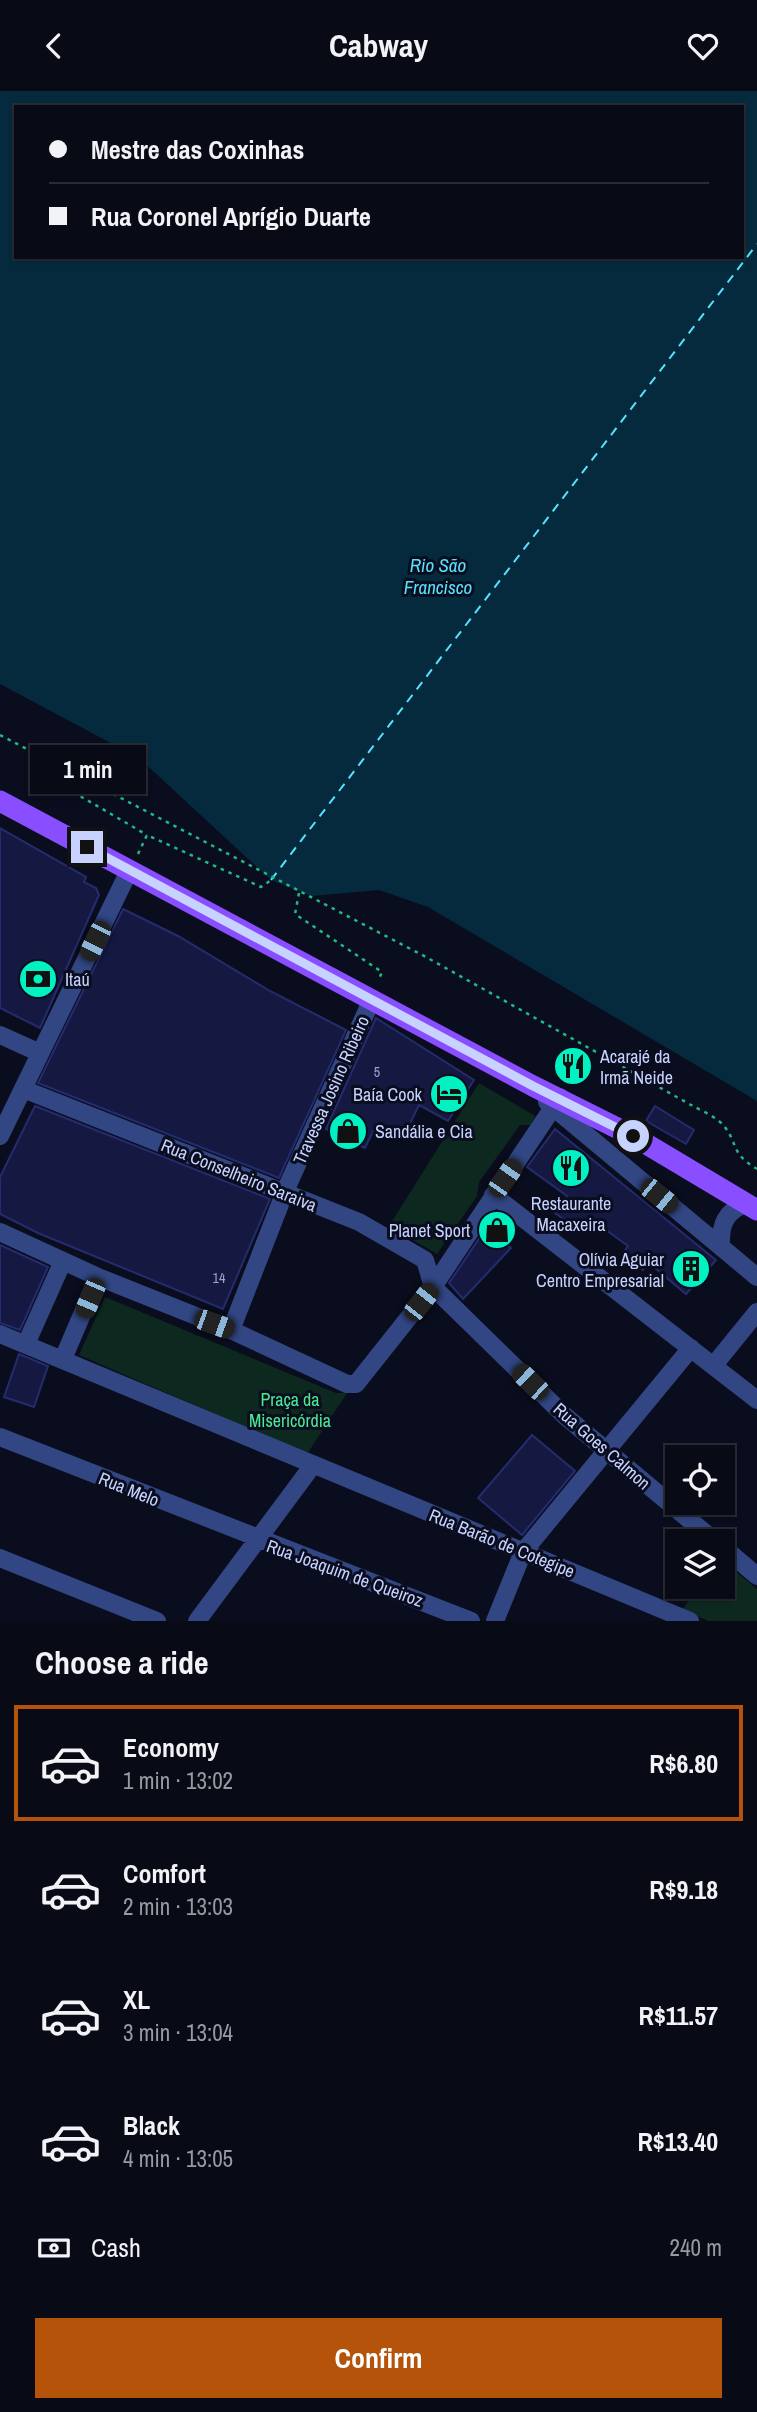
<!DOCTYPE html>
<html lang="en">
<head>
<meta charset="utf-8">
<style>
	:root { --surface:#080a16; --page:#161823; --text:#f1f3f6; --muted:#989aa1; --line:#292b35; --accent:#b45309 }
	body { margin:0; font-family:"Archivo Narrow",sans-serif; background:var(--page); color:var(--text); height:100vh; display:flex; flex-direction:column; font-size:26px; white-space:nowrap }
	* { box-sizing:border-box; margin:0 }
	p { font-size:23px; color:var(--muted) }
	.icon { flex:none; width:38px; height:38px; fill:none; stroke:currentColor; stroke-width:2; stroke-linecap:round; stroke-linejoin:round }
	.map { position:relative; height:1530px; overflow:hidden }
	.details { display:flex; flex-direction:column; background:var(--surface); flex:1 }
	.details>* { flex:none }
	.hud { position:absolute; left:14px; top:14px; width:730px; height:154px; border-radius:0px; box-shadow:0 2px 5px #0004,0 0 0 2px var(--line); display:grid; align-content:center; height:154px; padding:0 35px; background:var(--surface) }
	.buttons { position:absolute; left:665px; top:1354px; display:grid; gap:14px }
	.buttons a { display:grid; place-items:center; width:70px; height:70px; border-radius:0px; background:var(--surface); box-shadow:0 2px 5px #0004,0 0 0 2px var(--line); font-size:35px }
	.end { position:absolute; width:32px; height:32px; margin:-16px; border:9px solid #c7d2ff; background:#111; box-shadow:0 0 0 4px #111 }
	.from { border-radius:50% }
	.bubble { position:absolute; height:49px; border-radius:0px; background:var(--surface); box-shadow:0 2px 5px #0004,0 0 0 2px var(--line); font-size:23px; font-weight:700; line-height:49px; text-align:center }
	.car { position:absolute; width:21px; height:42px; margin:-21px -10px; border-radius:9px; box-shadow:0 0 5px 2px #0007; background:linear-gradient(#222 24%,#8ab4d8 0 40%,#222 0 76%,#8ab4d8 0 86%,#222 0) }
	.hud b { display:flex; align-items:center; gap:24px; height:66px; font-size:26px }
	.hud b+b { border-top:2px solid var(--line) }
	.hud i { width:18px; height:18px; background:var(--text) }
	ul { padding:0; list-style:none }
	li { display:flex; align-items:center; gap:21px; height:116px; margin:0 14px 10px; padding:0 21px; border:4px solid transparent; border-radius:0px }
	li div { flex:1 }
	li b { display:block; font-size:26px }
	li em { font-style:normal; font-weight:700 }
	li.selected { border-color:var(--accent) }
	li>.icon { width:63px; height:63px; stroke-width:1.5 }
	h2 { padding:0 35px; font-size:32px; line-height:84px }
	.pay { display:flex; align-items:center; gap:18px; height:77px; padding:0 35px; font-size:26px }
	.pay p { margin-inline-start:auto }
	.cta { display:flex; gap:14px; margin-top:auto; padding:14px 35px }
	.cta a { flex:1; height:80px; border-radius:0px; background:var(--accent); color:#fff; font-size:28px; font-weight:700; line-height:80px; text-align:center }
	header { display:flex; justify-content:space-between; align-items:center; height:91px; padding:0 35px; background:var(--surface); font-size:32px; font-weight:700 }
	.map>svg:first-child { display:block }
	.green { fill:#0d291f }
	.water { fill:#052a3d; fill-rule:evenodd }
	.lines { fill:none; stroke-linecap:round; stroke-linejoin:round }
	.ferry { stroke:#55e3ff; stroke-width:2; stroke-dasharray:9 7; stroke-linecap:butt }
	.building { fill:#151941; stroke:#242c6f; stroke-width:2 }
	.path { stroke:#22b883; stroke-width:2.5; stroke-dasharray:3.5 5; stroke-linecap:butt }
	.minor { stroke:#314682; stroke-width:18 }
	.major { stroke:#884eff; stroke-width:21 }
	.route { stroke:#c7d2ff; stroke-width:9 }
	.labels { text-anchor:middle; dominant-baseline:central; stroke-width:6; stroke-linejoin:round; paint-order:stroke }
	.number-label { font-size:14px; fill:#9aa4d0 }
	.poi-label { font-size:18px; fill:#c7d2ff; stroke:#0a0d1e; text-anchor:start }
	.street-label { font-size:18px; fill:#c7d2ff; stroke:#0a0d1e }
	.park-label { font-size:18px; fill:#4ae992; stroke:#0a0d1e }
	.water-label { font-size:19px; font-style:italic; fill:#55e3ff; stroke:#0a0d1e }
</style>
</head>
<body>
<header><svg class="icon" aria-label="back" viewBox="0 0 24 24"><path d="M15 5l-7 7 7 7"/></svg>Cabway<svg class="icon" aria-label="heart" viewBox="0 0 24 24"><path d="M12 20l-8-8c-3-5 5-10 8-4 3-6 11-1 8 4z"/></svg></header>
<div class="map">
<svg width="757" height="1530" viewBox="0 0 757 1530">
	<rect width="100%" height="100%" fill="#0a0d1e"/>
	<path class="green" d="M479,992L535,1025L531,1034H520L479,1091L477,1105L437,1163L389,1135Z
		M105,1206L336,1302H347L307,1363L79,1264Z
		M723,1470L757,1498V1530H708L683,1518L698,1496H723Z"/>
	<path class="water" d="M0,0H757V1010L428,816L379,799L311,805L271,789L139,667L0,593ZM16,16H742V166H16Z"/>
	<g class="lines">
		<path class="ferry" d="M271,789L757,153"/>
	</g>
	<path class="building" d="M0,737L86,786L84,791L96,797L99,804L40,937L0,917Z
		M123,818L178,845L270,900L346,939L279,1087L38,992Z
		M376,927L474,989L448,1030L419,1014L404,1045L377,1032L365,1057L326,1038Z
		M35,1015L270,1108L223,1218L38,1142L0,1123V1086Z
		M655,1015L694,1039L686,1053L646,1030Z
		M555,1038L716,1169L686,1203L648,1171L643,1179L623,1162L628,1155L588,1126L579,1139L555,1122L567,1105L527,1076Z
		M497,1121L516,1136L503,1150L511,1157L463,1208L449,1192Z
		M0,1154L48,1176L20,1239L0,1232Z
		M19,1263L48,1275L34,1316L4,1306Z
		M532,1344L575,1380L522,1444L478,1407Z"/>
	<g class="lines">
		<path class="path" d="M0,644L426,866L691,1014C702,1020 717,1026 724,1035C739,1054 730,1062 757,1078
			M42,667L44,684L147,744
			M138,763L147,744L261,796L271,789
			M299,802L295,823L382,881L378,890"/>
		<path class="minor" d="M0,944L40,962
			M23,998L359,1131L425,1169L433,1196L565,1325L716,1451
			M547,1011L757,1186
			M0,1045L130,778
			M493,1104L757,1309
			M0,1141L98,1186L231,1239L347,1293H356L433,1196L560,1006
			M721,1156C720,1134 725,1120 746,1113
			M231,1239L286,1098L369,915
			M0,1243L690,1530
			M26,1253L63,1170
			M63,1268L98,1186
			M714,1274L757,1221
			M0,1346L471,1530
			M723,1456L757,1485
			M0,1467L157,1530
			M197,1530L313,1374
			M495,1530L523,1461L691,1257"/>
		<path class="major" d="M0,710L533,995L633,1045L757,1119"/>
	</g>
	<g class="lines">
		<path class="route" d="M87,756L533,995L633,1045"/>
	</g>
	<defs>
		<symbol id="bank-disc" viewBox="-11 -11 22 22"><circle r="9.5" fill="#00f2c3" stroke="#0a0d1e"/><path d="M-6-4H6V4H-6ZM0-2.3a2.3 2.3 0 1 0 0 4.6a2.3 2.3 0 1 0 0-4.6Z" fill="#111"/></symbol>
		<symbol id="restaurant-disc" viewBox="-11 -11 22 22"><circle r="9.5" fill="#00f2c3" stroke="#0a0d1e"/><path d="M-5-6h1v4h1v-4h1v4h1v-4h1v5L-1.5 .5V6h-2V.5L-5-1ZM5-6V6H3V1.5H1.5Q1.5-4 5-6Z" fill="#111"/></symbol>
		<symbol id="hotel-disc" viewBox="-11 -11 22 22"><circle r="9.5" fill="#00f2c3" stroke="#0a0d1e"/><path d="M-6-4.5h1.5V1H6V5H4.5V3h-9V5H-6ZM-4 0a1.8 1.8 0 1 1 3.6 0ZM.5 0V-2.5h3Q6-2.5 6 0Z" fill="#111"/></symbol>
		<symbol id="shop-disc" viewBox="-11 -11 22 22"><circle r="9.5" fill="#00f2c3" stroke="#0a0d1e"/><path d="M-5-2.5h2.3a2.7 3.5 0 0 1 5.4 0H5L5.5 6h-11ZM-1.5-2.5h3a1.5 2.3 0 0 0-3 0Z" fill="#111"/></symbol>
		<symbol id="building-disc" viewBox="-11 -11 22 22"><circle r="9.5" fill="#00f2c3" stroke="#0a0d1e"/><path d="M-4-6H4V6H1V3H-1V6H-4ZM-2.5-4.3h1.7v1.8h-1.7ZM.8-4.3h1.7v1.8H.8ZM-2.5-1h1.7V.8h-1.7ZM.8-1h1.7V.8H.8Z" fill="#111"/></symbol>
	</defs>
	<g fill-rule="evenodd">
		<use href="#bank-disc" x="16" y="866" width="44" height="44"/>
		<use href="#restaurant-disc" x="551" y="953" width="44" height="44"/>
		<use href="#hotel-disc" x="427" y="981" width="44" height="44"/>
		<use href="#shop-disc" x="326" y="1018" width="44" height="44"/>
		<use href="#restaurant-disc" x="549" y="1055" width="44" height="44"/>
		<use href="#shop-disc" x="475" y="1117" width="44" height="44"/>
		<use href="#building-disc" x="669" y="1156" width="44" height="44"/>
	</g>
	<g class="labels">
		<g class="number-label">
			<text x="377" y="981">5</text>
			<text x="219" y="1187">14</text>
		</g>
		<g class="poi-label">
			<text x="65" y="888">Itaú</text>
			<text x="600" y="965">Acarajé da<tspan x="600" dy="21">Irmã Neide</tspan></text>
			<text x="422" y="1003" text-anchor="end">Baía Cook</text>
			<text x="375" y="1040">Sandália e Cia</text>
			<text x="571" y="1112" text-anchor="middle">Restaurante<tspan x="571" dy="21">Macaxeira</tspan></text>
			<text x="470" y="1139" text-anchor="end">Planet Sport</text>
			<text x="664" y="1168" text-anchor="end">Olívia Aguiar<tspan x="664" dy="21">Centro Empresarial</tspan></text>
		</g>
		<g class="street-label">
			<text transform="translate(331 999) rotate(-66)">Travessa Josino Ribeiro</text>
			<text transform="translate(239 1084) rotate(22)">Rua Conselheiro Saraiva</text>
			<text transform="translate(602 1355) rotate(41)">Rua Goes Calmon</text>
			<text transform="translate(129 1398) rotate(22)">Rua Melo</text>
			<text transform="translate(502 1452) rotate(22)">Rua Barão de Cotegipe</text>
			<text transform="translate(345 1482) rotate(20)">Rua Joaquim de Queiroz</text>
		</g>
		<g class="park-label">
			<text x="290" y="1308">Praça da<tspan x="290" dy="21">Misericórdia</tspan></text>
		</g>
		<g class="water-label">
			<text x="438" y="474">Rio São<tspan x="438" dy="22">Francisco</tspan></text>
		</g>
	</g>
</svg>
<div class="buttons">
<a><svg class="icon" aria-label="locate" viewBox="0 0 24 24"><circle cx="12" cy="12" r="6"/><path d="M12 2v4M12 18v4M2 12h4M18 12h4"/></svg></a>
<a><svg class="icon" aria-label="layers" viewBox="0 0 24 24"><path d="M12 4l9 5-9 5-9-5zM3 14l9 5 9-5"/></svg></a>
</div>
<i class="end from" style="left:633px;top:1045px"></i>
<i class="end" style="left:87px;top:756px"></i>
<div class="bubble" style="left:30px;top:654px;width:116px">1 min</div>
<i class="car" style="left:95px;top:850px;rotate:206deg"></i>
<i class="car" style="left:505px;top:1087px;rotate:35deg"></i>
<i class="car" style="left:659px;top:1105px;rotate:129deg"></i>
<i class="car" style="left:90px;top:1207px;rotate:203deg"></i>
<i class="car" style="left:421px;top:1211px;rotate:38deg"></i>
<i class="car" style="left:214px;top:1233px;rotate:110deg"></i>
<i class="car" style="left:530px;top:1291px;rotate:314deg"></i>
<div class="hud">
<b><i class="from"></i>Mestre das Coxinhas</b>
<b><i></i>Rua Coronel Aprígio Duarte</b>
</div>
</div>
<section class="details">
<h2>Choose a ride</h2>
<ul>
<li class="selected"><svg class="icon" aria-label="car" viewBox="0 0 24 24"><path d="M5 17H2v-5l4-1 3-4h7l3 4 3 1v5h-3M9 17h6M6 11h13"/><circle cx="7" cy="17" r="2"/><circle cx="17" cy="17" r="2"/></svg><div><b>Economy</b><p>1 min · 13:02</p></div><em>R$6.80</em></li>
<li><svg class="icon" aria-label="car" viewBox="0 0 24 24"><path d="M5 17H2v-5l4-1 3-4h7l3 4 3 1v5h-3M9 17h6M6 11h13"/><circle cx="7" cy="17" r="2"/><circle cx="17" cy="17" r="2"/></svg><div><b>Comfort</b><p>2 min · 13:03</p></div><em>R$9.18</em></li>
<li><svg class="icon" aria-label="car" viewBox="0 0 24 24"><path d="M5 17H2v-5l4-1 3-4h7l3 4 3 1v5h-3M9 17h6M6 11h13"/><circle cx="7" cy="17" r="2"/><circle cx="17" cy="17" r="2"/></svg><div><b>XL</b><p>3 min · 13:04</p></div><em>R$11.57</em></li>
<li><svg class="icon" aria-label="car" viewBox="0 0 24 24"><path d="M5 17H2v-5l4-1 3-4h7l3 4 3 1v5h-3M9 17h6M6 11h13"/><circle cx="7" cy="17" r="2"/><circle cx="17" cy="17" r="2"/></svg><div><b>Black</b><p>4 min · 13:05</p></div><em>R$13.40</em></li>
</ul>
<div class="pay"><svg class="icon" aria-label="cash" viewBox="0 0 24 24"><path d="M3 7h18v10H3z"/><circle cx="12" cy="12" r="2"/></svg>Cash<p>240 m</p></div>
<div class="cta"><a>Confirm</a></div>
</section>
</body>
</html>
